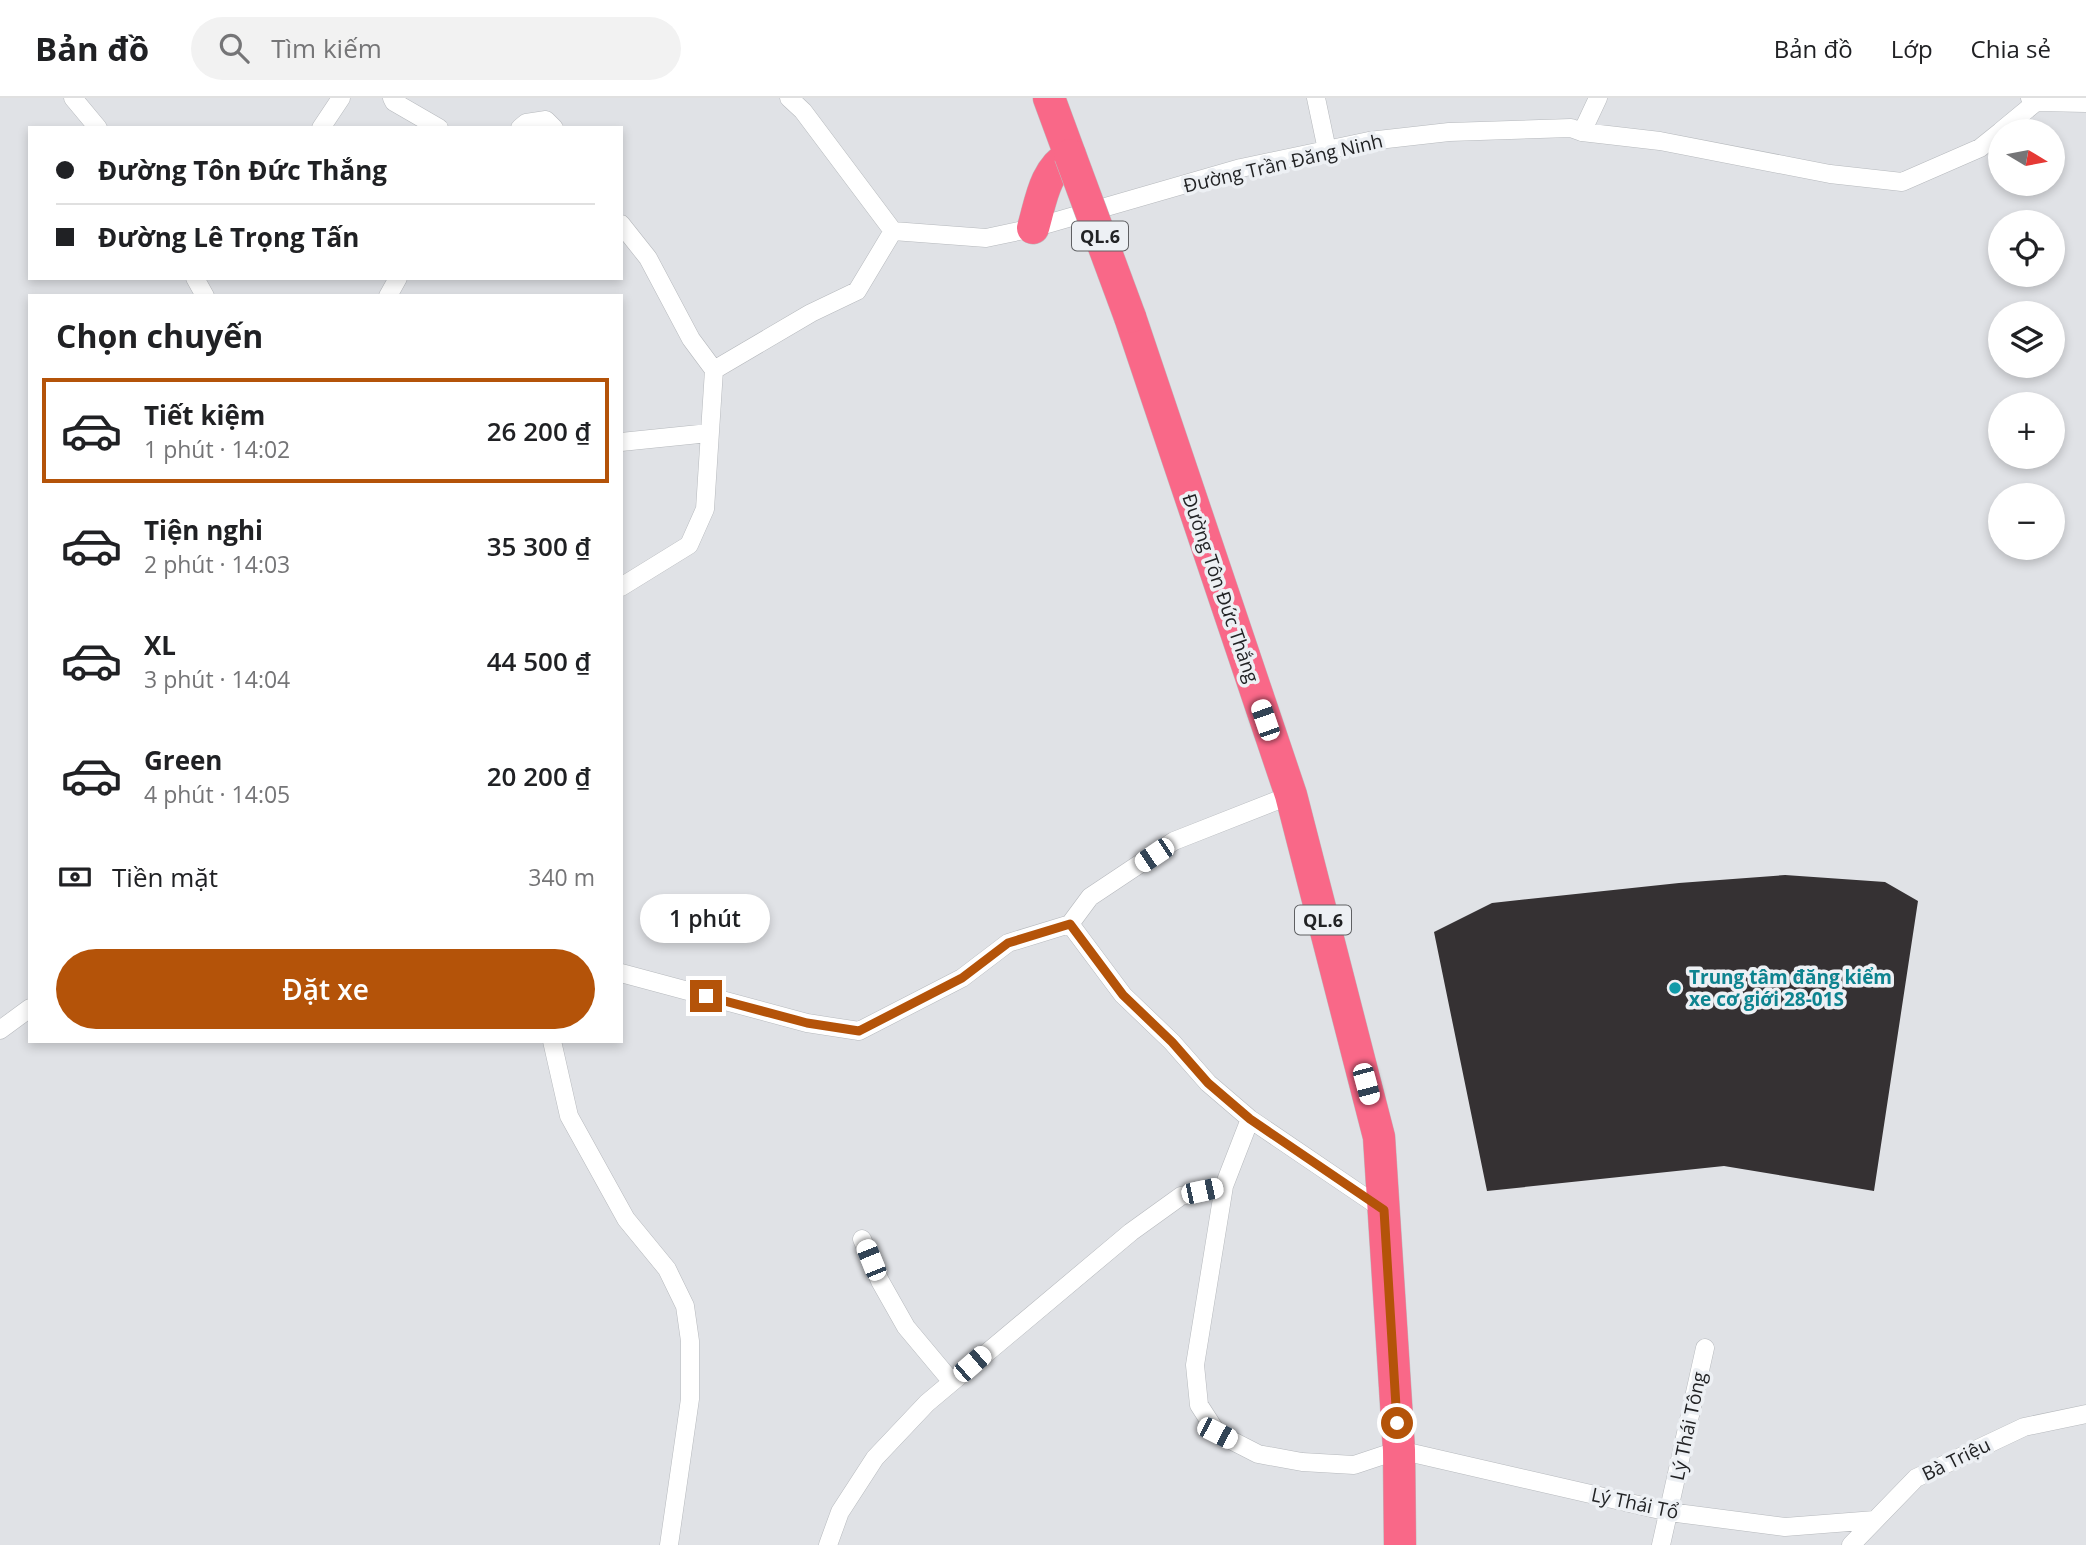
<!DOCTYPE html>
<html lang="vi">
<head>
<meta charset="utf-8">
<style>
	:root { --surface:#fff; --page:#f2f2f2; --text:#202124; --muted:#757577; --line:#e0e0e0; --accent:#b45309 }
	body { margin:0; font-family:"Open Sans",sans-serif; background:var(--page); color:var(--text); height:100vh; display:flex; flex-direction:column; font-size:26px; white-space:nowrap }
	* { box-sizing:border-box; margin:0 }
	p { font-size:23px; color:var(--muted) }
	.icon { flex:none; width:38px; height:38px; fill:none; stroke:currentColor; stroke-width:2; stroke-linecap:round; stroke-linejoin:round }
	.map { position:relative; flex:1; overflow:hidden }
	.sheet { position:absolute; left:28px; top:196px; width:595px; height:749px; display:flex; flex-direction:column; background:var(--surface); border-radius:0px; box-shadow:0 4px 10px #0003 }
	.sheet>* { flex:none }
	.hud { position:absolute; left:28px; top:28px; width:595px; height:154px; border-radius:0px; box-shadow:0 4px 10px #0003; display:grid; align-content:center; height:154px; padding:0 28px; background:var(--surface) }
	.needle { width:46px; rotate:100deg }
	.tools { position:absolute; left:1988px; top:21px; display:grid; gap:14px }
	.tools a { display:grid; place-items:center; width:77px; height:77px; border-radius:50%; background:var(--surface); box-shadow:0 4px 10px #0003; font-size:35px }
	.end { position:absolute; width:32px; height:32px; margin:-16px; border:9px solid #b45309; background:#fff; box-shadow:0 0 0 4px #fff }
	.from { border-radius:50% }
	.bubble { position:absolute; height:49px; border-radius:24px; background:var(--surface); box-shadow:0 4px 10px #0003; font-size:23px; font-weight:600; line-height:49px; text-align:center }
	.car { position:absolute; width:21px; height:42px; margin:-21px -10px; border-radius:9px; box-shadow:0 0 5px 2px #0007; background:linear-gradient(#fff 24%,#345 0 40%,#fff 0 76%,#345 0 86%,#fff 0) }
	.hud b { display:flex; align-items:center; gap:24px; height:66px; font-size:26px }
	.hud b+b { border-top:2px solid var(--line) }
	.hud i { width:18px; height:18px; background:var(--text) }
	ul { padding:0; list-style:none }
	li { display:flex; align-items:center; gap:21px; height:105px; margin:0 14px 10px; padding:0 14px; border:4px solid transparent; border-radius:0px }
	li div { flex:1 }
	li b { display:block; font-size:26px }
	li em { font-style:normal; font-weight:600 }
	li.selected { border-color:var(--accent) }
	li>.icon { width:63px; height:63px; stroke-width:1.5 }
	h2 { padding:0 28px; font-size:32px; line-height:84px }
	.pay { display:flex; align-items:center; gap:18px; height:77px; padding:0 28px; font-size:26px }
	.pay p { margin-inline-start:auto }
	.button { display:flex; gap:14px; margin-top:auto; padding:14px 28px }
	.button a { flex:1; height:80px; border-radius:42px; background:var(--accent); color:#fff; font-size:28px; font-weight:600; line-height:80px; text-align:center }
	header { display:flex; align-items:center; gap:42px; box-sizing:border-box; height:98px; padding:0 35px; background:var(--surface); border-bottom:2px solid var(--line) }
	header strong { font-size:33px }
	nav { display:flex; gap:38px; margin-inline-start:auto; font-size:24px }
	.search { width:490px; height:63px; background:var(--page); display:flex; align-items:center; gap:18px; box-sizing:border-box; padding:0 24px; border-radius:38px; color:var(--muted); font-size:26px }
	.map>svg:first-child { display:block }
	.building { fill:#353133 }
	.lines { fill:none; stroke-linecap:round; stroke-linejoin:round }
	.street-casing { stroke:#b6b9bd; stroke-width:19 }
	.highway-casing { stroke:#bdbdbe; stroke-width:33 }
	.street { stroke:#fff; stroke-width:18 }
	.highway { stroke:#f96888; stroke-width:32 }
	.highway-bridge-casing { stroke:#bdbdbe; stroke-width:33; stroke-linecap:butt }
	.highway-bridge { stroke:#f96888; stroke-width:32 }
	.route { stroke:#b45309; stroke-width:9 }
	.culture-dot { fill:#0f9aa8; stroke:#edf0f4; stroke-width:2.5 }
	.labels { text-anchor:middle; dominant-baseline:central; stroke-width:7; stroke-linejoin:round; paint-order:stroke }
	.shield { fill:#edf0f4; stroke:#5f6063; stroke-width:2 }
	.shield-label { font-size:18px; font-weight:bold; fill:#222325 }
	.street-label { font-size:19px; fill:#222325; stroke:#edf0f4 }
	.culture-label { font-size:19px; font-weight:bold; fill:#0d838f; stroke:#edf0f4; text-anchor:start }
</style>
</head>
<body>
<header>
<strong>Bản đồ</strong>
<div class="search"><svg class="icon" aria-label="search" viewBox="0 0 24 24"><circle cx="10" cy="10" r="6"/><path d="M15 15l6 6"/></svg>Tìm kiếm</div>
<nav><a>Bản đồ</a><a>Lớp</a><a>Chia sẻ</a></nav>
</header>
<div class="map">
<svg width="2086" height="1447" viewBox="0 0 2086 1447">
	<rect width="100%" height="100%" fill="#e0e2e6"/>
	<path class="building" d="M1785,777L1885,784L1918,803L1874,1093L1724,1068L1487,1093L1434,834L1492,805L1679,785Z"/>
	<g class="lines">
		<defs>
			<path id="street" d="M73,0L98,30
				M392,0L394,4L439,30
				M789,0L803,13L893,133L986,140L1033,130L1241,70L1369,43L1449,34L1571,30L1582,34L1660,43L1830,76L1902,84L1980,50L2000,34
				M1316,0L1327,52
				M2030,0L2039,4L2086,5
				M321,30L341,0
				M520,30L526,25L546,22L554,30
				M2001,33L2041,0
				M1582,34L1598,0
				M621,126L648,160L691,241L714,272
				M195,180L205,198
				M388,198L398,180
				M621,344L709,335
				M621,489L689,447L705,411L714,272L811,215L857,193L893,133
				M1070,826L1123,897L1172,944L1208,985L1250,1021L1384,1112
				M621,875L807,925L859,933L962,880L1008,845L1070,826L1090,799L1174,743L1291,697
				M0,932L30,910
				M552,943L569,1018L626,1121L667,1171L685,1208L690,1243V1301L669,1447
				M1250,1021L1224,1088L1195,1267L1199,1307L1217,1335L1258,1356L1302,1364L1354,1367L1399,1352L1669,1414L1785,1429L1875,1422
				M862,1141L880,1183L906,1229L952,1284
				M828,1447L840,1414L875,1360L927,1305L1131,1134L1181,1098L1224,1088
				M1661,1447L1705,1250
				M1851,1447L1916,1380L2024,1329L2086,1316"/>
			<path id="highway" d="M1033,130C1041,103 1044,72 1070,57L1049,0
				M1130,219L1291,697L1379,1039L1399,1352L1400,1447"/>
		</defs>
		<use href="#street" class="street-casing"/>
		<use href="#highway" class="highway-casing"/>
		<use href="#street" class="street"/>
		<use href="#highway" class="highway"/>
		<defs>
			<path id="highway-bridge" d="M1070,57L1130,219"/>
		</defs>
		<use href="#highway-bridge" class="highway-bridge-casing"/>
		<use href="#highway-bridge" class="highway-bridge"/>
	</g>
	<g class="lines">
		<path class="route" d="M706,898L807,925L859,933L962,880L1008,845L1070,826L1123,897L1172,944L1208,985L1250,1021L1384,1112L1397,1325"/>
	</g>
	<circle class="culture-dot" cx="1675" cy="890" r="7"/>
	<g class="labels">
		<g class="shield">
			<rect x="1072" y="123.5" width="56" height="29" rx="5"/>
			<rect x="1295" y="807.5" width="56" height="29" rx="5"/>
		</g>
		<g class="shield-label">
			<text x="1100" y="138">QL.6</text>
			<text x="1323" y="822">QL.6</text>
		</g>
		<g class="street-label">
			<text transform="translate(1283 65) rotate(-13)">Đường Trần Đăng Ninh</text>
			<text transform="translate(1221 490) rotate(71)">Đường Tôn Đức Thắng</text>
			<text transform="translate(1688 1328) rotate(-78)">Lý Thái Tông</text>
			<text transform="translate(1956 1361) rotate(-26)">Bà Triệu</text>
			<text transform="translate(1635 1405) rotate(12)">Lý Thái Tổ</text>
		</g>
		<g class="culture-label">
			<text x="1689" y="879">Trung tâm đăng kiểm<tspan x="1689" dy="22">xe cơ giới 28-01S</tspan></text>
		</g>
	</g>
</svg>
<div class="tools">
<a><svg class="needle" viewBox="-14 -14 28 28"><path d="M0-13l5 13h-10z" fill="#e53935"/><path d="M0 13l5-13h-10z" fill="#757577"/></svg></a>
<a><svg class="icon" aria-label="locate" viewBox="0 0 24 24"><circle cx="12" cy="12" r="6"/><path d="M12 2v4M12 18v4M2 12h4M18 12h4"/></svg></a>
<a><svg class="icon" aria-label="layers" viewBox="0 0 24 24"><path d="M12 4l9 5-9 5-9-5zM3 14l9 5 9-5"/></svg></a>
<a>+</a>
<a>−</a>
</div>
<i class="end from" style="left:1397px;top:1325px"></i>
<i class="end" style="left:706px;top:898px"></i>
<div class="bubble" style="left:640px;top:796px;width:130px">1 phút</div>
<i class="car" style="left:1265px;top:622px;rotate:341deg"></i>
<i class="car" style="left:1154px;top:757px;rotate:236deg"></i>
<i class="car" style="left:1366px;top:986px;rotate:165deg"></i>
<i class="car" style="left:1202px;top:1093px;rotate:78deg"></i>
<i class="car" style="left:871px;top:1162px;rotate:338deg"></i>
<i class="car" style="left:972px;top:1266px;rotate:49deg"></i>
<i class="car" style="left:1217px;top:1335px;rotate:117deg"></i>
<div class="hud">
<b><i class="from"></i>Đường Tôn Đức Thắng</b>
<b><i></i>Đường Lê Trọng Tấn</b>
</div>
<section class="sheet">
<h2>Chọn chuyến</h2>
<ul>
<li class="selected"><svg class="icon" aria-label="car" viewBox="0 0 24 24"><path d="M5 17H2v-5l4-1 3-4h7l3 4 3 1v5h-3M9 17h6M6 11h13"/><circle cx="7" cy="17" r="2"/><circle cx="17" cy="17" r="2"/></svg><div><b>Tiết kiệm</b><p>1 phút · 14:02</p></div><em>26 200 ₫</em></li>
<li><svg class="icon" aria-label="car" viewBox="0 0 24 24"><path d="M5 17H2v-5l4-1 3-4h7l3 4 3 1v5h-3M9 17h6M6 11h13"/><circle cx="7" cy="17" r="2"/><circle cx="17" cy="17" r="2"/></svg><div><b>Tiện nghi</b><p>2 phút · 14:03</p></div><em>35 300 ₫</em></li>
<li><svg class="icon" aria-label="car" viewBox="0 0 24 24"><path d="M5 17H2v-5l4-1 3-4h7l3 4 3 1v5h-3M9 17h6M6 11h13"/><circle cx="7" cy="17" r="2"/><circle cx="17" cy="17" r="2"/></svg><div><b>XL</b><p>3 phút · 14:04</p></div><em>44 500 ₫</em></li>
<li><svg class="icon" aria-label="car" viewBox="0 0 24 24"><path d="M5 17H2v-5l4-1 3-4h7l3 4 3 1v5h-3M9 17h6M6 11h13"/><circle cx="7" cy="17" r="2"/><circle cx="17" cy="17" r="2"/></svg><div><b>Green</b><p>4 phút · 14:05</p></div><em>20 200 ₫</em></li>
</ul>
<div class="pay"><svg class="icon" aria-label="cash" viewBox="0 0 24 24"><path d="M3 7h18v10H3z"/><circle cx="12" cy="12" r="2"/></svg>Tiền mặt<p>340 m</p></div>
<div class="button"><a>Đặt xe</a></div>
</section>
</div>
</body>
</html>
